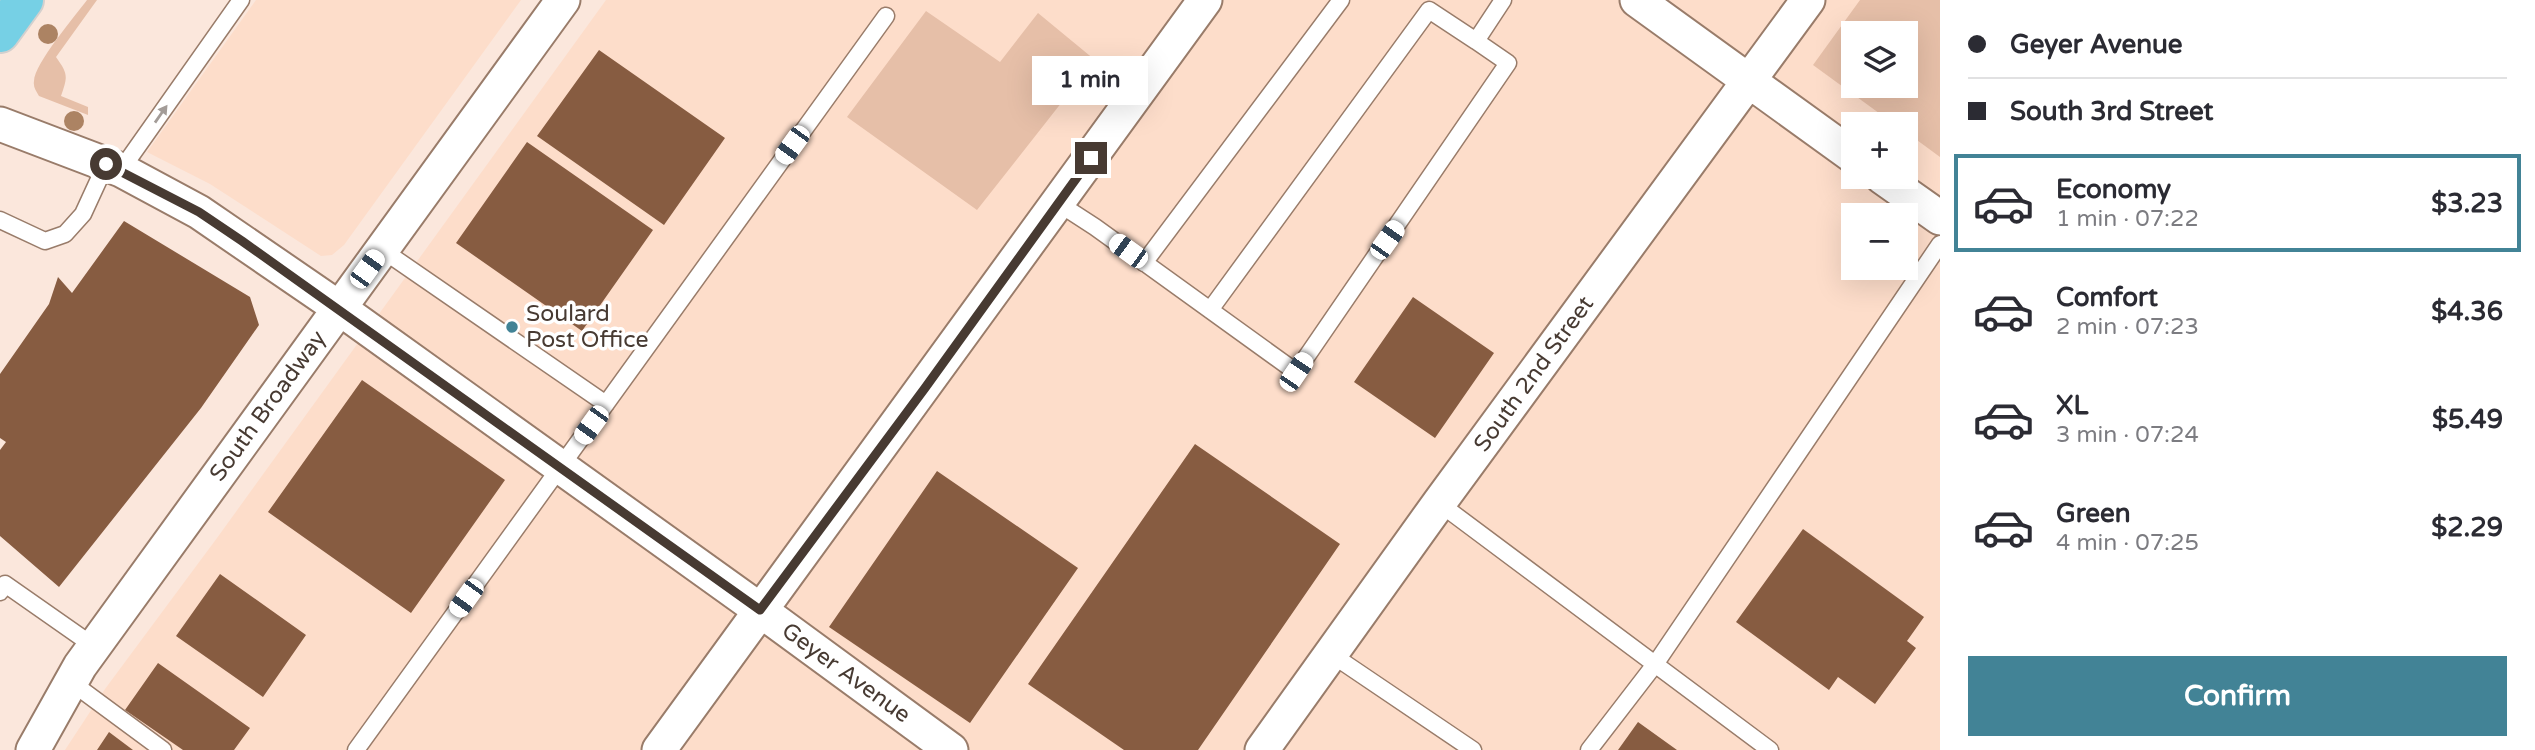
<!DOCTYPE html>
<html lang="en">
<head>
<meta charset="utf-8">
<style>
	:root { --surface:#fff; --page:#f2f2f3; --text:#2b2b33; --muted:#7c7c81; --line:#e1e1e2; --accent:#428396 }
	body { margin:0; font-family:"Varela Round",sans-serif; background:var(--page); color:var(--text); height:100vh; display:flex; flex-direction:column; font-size:26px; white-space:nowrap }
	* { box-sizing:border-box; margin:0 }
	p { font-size:23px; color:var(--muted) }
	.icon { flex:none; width:38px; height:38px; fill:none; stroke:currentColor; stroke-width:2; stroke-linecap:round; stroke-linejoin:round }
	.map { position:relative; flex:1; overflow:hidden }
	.sheet { display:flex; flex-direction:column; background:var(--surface); width:595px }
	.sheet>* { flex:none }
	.banner { display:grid; align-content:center; height:154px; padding:0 28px; background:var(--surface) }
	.fabs { position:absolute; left:1841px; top:21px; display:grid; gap:14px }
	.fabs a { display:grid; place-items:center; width:77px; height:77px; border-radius:0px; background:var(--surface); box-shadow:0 7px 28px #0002; font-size:35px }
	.end { position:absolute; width:32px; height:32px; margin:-16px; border:9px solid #473a32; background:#fff; box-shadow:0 0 0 4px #fff }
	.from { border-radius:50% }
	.bubble { position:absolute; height:49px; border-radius:0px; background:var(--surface); box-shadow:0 7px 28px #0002; font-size:23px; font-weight:700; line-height:49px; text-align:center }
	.car { position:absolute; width:21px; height:42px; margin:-21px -10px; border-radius:9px; box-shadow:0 0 5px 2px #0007; background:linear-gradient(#fff 24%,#345 0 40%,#fff 0 76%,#345 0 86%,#fff 0) }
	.banner b { display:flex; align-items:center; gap:24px; height:66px; font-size:26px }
	.banner b+b { border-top:2px solid var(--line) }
	.banner i { width:18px; height:18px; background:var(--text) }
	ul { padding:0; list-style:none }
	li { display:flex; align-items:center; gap:21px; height:98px; margin:0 14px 10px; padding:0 14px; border:4px solid transparent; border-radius:0px }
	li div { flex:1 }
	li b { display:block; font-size:26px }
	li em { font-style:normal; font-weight:700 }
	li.active { border-color:var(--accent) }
	li>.icon { width:63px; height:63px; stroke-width:1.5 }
	.primary-button { display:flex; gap:14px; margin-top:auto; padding:14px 28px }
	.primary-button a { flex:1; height:80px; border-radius:0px; background:var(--accent); color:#fff; font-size:28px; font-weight:700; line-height:80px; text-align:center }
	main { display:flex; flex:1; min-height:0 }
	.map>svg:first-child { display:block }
	.built { fill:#fdddca; fill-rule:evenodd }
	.green { fill:#e6bfa8; fill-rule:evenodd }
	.building { fill:#875c41 }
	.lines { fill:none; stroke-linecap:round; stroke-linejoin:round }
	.service-casing { stroke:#997c6a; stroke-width:19 }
	.minor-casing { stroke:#997c6a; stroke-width:37 }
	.primary-casing { stroke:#d3d0ce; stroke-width:42 }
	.service { stroke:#fff; stroke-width:16 }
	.minor { stroke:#fff; stroke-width:33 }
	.primary { stroke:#76d0e5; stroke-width:38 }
	.tree { fill:#ac8363 }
	.oneway { fill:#a39c98 }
	.route { stroke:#473a32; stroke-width:9 }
	.poi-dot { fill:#428396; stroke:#fff; stroke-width:2.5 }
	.labels { text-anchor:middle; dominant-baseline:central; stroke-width:7; stroke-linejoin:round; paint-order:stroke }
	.poi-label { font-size:23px; fill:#473a32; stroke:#fff; text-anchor:start }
	.street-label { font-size:23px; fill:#473a32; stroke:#fff }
</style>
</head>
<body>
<main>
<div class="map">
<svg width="1940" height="750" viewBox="0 0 1940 750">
	<rect width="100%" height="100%" fill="#fbe7dc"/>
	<path class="built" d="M256,0H521L344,245L332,255L321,256L210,184L147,152Z
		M606,0H1940V750H65L105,689L217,538ZM1853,33H1906V86H1853ZM1853,124H1906V177H1853ZM1853,215H1906V268H1853Z"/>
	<path class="green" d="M87,0H97L56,57C68,74 68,76 61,96L88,107V115L39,96C36,91 33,87 34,81C34,64 76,15 87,0Z
		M1860,0H1940V157L1906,132V124H1894L1813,65ZM1906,33V86H1853V33Z
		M926,11L1000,62L1038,13L1095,60L977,210L847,117Z"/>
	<path class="building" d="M599,50L725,138L664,225L537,136Z
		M527,142L653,230L582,331L456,243Z
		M124,221L250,297L259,325L201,408L59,587L0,536V450L6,442L0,438V374L49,304L58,277L72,293Z
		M1413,297L1494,353L1435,438L1354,382Z
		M362,380L505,480L411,613L268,512Z
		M1195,444L1340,544L1198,750H1124L1028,684Z
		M937,471L1078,568L970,723L829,627Z
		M1803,529L1924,617L1907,641L1916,648L1875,704L1838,677L1829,690L1736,622Z
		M220,574L306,635L263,697L176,636Z
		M158,663L250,728L234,750H183L125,710Z
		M1638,722L1677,750H1618Z
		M109,732L133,750H97Z"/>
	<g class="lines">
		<defs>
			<path id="service" d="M121,170L241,0
				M1058,203L1095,227L1296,372L1508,63L1476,41L1503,0
				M0,220L45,241L65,234L83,214L106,164
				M381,249L606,404
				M1144,263L1341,0
				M1210,310L1429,10L1476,41
				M1439,503L1770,750
				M0,592L5,584L95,647
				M1331,654L1473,750
				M71,682L163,750
				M356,750L886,16
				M1589,750L1656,663L1940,244"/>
			<path id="minor" d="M1637,0L1853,156
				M0,124L121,170L199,212L339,308L760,610L951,750
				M1882,177L1940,218
				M33,750L80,666L563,0
				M659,750L1205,0
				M1262,750L1439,503L1808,0"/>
			<path id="primary" d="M0,33L24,0"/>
		</defs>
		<use href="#service" class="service-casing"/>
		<use href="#minor" class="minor-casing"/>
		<use href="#primary" class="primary-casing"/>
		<use href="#service" class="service"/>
		<use href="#minor" class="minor"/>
		<use href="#primary" class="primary"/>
	</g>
	<g class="tree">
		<circle cx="48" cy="34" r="10"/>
		<circle cx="74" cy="121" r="10"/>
	</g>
	<defs><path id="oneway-solid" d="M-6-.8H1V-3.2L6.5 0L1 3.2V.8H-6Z" transform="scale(1.75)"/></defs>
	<use class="oneway" href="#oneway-solid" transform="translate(161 114) rotate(-55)"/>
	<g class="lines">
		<path class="route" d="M106,164L199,212L242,241L760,610L925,388L1091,158"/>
	</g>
	<circle class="poi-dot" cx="512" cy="327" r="7"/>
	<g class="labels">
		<g class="poi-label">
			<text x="526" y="314">Soulard<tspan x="526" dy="26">Post Office</tspan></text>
		</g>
		<g class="street-label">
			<text transform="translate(1534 374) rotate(-54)">South 2nd Street</text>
			<text transform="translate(268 406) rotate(-54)">South Broadway</text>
			<text transform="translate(846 673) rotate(36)">Geyer Avenue</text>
		</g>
	</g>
</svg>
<div class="fabs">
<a><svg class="icon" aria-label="layers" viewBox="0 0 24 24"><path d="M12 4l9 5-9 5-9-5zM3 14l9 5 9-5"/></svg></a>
<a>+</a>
<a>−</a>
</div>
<i class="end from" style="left:106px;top:164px"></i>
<i class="end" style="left:1091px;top:158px"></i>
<div class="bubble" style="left:1032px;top:56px;width:116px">1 min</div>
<i class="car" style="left:792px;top:145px;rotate:216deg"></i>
<i class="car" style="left:1387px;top:240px;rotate:35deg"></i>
<i class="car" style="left:1128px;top:251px;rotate:306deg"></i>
<i class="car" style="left:367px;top:269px;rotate:36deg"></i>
<i class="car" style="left:1296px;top:372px;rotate:34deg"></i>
<i class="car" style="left:591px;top:425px;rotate:216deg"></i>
<i class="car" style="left:466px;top:598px;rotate:216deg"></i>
</div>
<section class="sheet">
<div class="banner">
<b><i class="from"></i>Geyer Avenue</b>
<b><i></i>South 3rd Street</b>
</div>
<ul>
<li class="active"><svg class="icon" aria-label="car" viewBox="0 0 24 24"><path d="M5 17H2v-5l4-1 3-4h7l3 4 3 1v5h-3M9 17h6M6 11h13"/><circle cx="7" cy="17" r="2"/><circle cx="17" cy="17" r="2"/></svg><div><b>Economy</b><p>1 min · 07:22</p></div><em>$3.23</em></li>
<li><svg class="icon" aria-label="car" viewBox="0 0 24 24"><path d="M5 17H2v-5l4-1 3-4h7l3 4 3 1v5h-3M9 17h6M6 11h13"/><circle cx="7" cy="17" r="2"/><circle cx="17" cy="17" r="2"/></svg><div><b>Comfort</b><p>2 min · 07:23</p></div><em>$4.36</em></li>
<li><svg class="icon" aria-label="car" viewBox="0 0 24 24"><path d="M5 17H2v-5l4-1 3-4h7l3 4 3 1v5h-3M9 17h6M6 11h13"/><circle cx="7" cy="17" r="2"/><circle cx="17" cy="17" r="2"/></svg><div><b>XL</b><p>3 min · 07:24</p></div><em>$5.49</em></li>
<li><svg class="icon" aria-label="car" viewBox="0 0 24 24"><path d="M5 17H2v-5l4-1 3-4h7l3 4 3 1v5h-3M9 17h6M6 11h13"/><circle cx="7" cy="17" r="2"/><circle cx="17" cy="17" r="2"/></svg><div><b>Green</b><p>4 min · 07:25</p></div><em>$2.29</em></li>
</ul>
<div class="primary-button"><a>Confirm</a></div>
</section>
</main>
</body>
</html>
